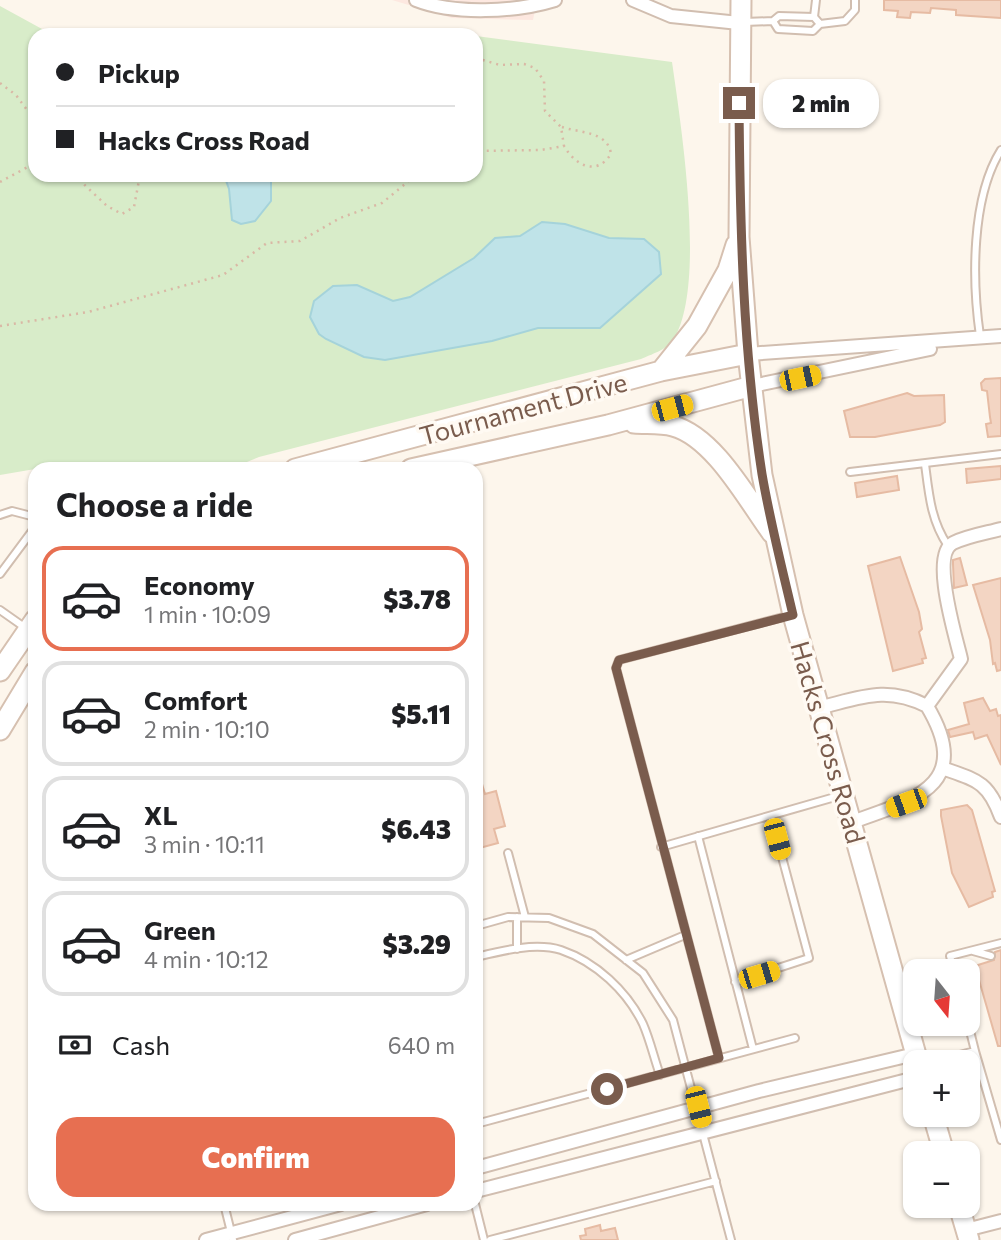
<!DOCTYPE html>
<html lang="en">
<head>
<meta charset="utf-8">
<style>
	:root { --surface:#fff; --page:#f6f6f6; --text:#202124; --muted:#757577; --line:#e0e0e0; --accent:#e76f51 }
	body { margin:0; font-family:Commissioner,sans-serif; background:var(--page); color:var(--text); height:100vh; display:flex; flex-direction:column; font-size:26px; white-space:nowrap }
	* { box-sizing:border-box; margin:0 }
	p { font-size:23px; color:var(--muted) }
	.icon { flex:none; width:38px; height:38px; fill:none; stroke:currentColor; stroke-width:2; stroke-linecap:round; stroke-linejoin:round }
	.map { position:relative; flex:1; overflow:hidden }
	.panel { position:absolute; left:28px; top:462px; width:455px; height:749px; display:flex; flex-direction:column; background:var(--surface); border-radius:21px; box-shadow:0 2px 5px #0004 }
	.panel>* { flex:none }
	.guide { position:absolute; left:28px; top:28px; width:455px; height:154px; border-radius:21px; box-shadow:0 2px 5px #0004; display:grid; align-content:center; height:154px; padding:0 28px; background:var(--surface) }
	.needle { width:46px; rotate:163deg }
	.tools { position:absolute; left:903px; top:959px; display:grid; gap:14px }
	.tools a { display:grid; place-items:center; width:77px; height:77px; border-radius:14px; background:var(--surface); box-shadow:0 2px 5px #0004; font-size:35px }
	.end { position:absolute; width:32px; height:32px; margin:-16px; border:9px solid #7a5c4d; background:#fff; box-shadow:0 0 0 4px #fff }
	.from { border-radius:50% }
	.bubble { position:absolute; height:49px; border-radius:21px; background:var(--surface); box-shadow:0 2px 5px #0004; font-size:23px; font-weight:800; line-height:49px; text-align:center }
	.car { position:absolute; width:21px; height:42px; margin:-21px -10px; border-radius:9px; box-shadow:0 0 5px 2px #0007; background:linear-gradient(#f5c518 24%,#345 0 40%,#f5c518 0 76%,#345 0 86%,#f5c518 0) }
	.guide b { display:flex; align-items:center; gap:24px; height:66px; font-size:26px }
	.guide b+b { border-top:2px solid var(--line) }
	.guide i { width:18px; height:18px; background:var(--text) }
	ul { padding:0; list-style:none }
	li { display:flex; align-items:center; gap:21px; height:105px; margin:0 14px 10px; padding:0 14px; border:4px solid var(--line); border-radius:21px }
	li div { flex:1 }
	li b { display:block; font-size:26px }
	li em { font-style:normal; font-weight:800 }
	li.on { border-color:var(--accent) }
	li>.icon { width:63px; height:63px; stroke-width:1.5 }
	h2 { padding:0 28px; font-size:32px; line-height:84px }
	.pay { display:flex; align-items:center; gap:18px; height:77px; padding:0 28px; font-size:26px }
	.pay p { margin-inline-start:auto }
	.button { display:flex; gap:14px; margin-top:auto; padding:14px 28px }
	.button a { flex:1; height:80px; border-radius:21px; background:var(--accent); color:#fff; font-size:28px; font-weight:800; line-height:80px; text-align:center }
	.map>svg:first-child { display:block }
	.commercial { fill:#fde8e0 }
	.green { fill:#d8ecc9 }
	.water { fill:#bfe3e8; stroke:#a5d3da; stroke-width:2 }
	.building { fill:#f3d5c3; stroke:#e6bba3; stroke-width:2 }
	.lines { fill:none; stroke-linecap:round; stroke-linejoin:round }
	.lane-casing { stroke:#d1beb0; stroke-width:10 }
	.street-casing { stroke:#d1beb0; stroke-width:16 }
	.secondary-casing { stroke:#d6c0b0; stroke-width:23 }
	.path { stroke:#d9b8a5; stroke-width:2.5; stroke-dasharray:2 5; stroke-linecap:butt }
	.lane { stroke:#fff; stroke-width:6 }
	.street { stroke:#fff; stroke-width:12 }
	.secondary { stroke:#fff; stroke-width:19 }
	.route { stroke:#7a5c4d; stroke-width:9 }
	.labels { text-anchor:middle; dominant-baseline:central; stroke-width:7; stroke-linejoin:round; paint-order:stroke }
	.street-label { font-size:26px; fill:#7a5c4d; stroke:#fffaf3 }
</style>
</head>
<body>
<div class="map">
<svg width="1001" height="1240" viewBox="0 0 1001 1240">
	<rect width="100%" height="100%" fill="#fdf6ec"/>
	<path class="commercial" d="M392,0H537L533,20L452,18Z"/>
	<path class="green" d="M0,6L53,35H35V175H476V36L672,62C681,125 707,289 673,340C668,349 650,355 641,359L259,457L230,469H35L0,475Z"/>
	<path class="water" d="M224,175H271V201L255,221L241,224L232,220L229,189Z
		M542,222L565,224L609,238L644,239L659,252L661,274L600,328H538L492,341L385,360L364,357L326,339L319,334L310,317L314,301L333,286L357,285L393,301L410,297L474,258L495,238L520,236Z"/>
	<path class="building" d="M884,0H1001V18L956,15V10L931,8L930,13L911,12L910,18L897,17L898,11L884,10Z
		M1001,378V436L988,437L986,424L991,423L990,417L987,391L982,390L981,383L985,379Z
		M907,393L914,396L944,395L945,422L940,425L875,437H850L844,411Z
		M1001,466V479L967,483L966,469Z
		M897,476L899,490L857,497L855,483Z
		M900,557L919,612L922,629L919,632L926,658L922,659L923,663L893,671L868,566Z
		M960,558L967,585L954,588L953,564V560Z
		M1001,578V670L997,671L995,663L993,664L990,640L973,585Z
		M983,698L990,711L996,709L998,716L1001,715V765L987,735L975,739L973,732L950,737L948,730L969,724L964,703Z
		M476,774H479L485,794L496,791L505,826L494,829L498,843L476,849Z
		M967,805L972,810L995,891L992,892L993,897L969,907L952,873L941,816V810Z
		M1001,950V1046H998L975,966L994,960L995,952Z
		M600,1225L601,1231L615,1228L618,1240H581L580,1236L586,1235L585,1229Z"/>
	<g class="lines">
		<defs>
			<path id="lane" d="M814,17L816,0
				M773,21L778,29L813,31L820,24L845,21L855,10V0
				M744,22L773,21L779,16L814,17L820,24
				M980,336C972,281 971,198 1001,150
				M925,464C929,495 931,521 948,546
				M850,472L1001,454
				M0,515L12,511L35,517
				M0,574L35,527
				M0,610L27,629
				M698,836L753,1049
				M661,847L842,795
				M508,853L525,917
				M517,917V949
				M476,926L508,917L549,918L593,934L643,973L673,1020L731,1240
				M973,951L991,956
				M476,957C501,951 535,942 561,950C596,962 627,991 643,1024C650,1040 654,1058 660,1075
				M626,960L685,935
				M954,971L950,956L1001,943
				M735,982L809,958L771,816
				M975,1051L1001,1140
				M719,1058L616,668L619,660L791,615
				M932,1062L975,1051L968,1023
				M476,1124L795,1038
				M224,1204L233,1240
				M475,1204L484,1240
				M490,1240L716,1181"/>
			<path id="street" d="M416,0C454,15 516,12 555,0
				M633,0L671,16L739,23
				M748,354L1001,336
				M752,386L930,349
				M927,706L961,659C956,637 930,555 953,543C967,536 986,533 1001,529
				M818,708C860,698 886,685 927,706C975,786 913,800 852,822
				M942,768C976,780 988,781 1001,817
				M476,1168L759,1091L915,1054
				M476,1191L915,1078
				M966,1230L1001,1221
				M206,1240L341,1204
				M295,1240L427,1204"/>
			<path id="secondary" d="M741,0L739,237L748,354L762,475L793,615L918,1062
				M661,371L697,326L728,270L736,245
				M634,423C646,424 661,423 673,426C714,437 747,499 772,533
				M295,469L661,371L748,354
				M411,469L608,425L752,386
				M0,671L35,620
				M0,730L35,672
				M933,1115L944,1153
				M959,1206L969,1240"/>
		</defs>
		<use href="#lane" class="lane-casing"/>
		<use href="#street" class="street-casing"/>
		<use href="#secondary" class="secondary-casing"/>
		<path class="path" d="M476,58L500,65L524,64L535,68L544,81L545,111L561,127L564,146L541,150L476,151
			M0,83L16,95L35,121
			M562,127C579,133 608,131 611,154C596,177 575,165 564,146
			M74,175L107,206L122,214L134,207L140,175
			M0,182L35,163
			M0,326L88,312L223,275L267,243L300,241L340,218L382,203L416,175"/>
		<use href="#lane" class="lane"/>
		<use href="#street" class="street"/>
		<use href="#secondary" class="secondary"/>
	</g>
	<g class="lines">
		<path class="route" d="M607,1089L719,1058L616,668L619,660L793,615C782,568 770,521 762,474C743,351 740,228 739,103"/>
	</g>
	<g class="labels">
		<g class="street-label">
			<text transform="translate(523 408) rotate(-15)">Tournament Drive</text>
			<text transform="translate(829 742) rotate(74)">Hacks Cross Road</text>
		</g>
	</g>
</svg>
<div class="tools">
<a><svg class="needle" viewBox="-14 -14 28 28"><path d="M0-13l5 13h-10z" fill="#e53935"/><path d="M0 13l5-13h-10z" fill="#757577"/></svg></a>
<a>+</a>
<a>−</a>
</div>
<i class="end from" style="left:607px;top:1089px"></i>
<i class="end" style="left:739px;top:103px"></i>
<div class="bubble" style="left:763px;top:79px;width:116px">2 min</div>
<i class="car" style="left:800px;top:378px;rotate:78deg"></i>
<i class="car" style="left:672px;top:408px;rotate:75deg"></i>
<i class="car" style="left:906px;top:803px;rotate:250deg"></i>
<i class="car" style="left:777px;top:839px;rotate:165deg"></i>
<i class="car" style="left:759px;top:975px;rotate:73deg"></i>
<i class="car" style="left:698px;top:1107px;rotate:166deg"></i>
<div class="guide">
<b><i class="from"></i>Pickup</b>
<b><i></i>Hacks Cross Road</b>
</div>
<section class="panel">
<h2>Choose a ride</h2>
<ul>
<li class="on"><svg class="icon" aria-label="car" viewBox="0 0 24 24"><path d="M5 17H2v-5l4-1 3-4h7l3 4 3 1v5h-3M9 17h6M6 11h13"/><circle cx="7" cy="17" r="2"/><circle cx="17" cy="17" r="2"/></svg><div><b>Economy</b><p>1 min · 10:09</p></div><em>$3.78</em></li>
<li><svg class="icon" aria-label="car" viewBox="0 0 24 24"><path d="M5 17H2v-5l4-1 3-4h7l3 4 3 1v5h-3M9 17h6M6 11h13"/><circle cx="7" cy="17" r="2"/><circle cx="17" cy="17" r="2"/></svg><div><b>Comfort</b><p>2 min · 10:10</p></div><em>$5.11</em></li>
<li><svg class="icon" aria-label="car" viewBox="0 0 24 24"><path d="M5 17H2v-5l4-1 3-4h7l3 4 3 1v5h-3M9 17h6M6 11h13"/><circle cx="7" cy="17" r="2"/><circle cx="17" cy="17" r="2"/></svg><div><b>XL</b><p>3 min · 10:11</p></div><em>$6.43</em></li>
<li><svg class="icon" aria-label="car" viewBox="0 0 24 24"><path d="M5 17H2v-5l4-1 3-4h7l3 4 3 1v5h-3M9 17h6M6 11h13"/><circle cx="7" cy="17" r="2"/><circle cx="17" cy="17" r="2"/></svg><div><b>Green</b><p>4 min · 10:12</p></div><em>$3.29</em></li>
</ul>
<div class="pay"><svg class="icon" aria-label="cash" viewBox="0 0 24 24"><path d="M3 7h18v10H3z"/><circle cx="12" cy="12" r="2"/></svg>Cash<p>640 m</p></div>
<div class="button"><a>Confirm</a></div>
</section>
</div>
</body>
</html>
